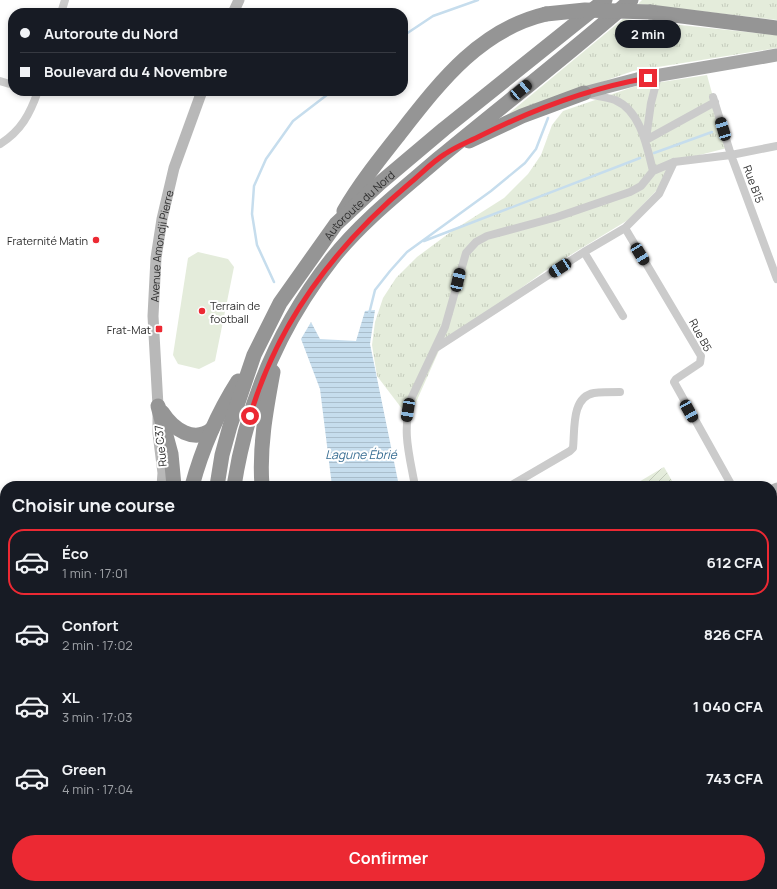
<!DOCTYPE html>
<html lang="fr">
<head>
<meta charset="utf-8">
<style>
	:root { --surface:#171b24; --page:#242831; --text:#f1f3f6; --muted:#9ea1a6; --line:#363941; --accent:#ec2933 }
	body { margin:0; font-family:Manrope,sans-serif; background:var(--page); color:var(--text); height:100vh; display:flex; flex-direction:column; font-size:15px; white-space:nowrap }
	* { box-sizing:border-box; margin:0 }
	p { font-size:13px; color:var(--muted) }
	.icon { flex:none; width:22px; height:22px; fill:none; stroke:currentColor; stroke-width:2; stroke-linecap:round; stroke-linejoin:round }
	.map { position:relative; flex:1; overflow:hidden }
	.panel { position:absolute; left:0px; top:481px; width:777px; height:408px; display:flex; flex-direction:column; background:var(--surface); border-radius:16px 16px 0 0; box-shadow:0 2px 6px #0003 }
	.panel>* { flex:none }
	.guide { position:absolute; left:8px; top:8px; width:400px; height:88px; border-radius:16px; box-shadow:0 2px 6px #0003; display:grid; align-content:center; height:88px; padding:0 12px; background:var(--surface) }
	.end { position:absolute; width:18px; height:18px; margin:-9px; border:5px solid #ec2933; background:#fff; box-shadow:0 0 0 2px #fff }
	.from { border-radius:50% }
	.bubble { position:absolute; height:28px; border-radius:14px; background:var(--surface); box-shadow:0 2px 6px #0003; font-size:13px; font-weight:700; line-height:28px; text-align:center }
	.car { position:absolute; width:12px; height:24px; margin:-12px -6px; border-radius:5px; box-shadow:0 0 3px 1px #0007; background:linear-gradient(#222 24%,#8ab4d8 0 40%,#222 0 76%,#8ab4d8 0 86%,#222 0) }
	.guide b { display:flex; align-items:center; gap:14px; height:38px; font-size:15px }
	.guide b+b { border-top:1px solid var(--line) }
	.guide i { width:10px; height:10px; background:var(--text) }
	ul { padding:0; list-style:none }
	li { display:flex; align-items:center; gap:12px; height:66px; margin:0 8px 6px; padding:0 4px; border:2px solid transparent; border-radius:16px }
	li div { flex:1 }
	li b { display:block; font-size:15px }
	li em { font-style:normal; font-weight:700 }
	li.current { border-color:var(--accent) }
	li>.icon { width:36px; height:36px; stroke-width:1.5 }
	h2 { padding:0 12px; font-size:18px; line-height:48px }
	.cta { display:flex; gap:8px; margin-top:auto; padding:8px 12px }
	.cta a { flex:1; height:46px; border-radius:24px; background:var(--accent); color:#fff; font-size:16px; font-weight:700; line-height:46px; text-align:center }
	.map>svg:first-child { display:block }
	.grass { fill:url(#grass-tufts) }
	.garden { fill:url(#garden-furrows) }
	.pitch { fill:#e4ecdb }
	.water { fill:url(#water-rules) }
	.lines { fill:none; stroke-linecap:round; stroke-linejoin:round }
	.stream { stroke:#c6dded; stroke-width:2.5 }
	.street { stroke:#cbcbcb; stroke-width:8 }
	.secondary { stroke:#b8b8b8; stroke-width:11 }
	.primary { stroke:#a6a6a6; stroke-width:13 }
	.highway { stroke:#959595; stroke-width:15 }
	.highway-bridge { stroke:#959595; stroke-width:15 }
	.route { stroke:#ec2933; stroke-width:5 }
	.poi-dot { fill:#ec2933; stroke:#fff; stroke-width:1.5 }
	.labels { text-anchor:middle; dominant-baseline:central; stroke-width:4; stroke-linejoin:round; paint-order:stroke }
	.street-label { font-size:11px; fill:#2e2e2e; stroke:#fff }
	.poi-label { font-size:11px; fill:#2e2e2e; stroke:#fff; text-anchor:end }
	.water-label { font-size:12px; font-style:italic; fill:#396e93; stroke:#fff }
</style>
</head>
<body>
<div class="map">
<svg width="777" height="889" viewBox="0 0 777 889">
	<defs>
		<pattern id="grass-tufts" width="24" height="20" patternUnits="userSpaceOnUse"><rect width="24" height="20" fill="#e4ecdb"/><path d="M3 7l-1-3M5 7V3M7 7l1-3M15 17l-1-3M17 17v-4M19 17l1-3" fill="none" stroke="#c4cbbc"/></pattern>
		<pattern id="garden-furrows" width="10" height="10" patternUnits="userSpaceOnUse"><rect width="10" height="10" fill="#e4ecdb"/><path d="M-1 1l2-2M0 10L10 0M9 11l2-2" fill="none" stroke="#c4cbbc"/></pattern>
		<pattern id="water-rules" width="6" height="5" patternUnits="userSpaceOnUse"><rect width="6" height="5" fill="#c6dded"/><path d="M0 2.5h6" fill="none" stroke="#aabecc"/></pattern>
	</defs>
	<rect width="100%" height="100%" fill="#fff"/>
	<path class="grass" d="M642,0H777V20L638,4Z
		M623,19L777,35V48L633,71L507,115Z
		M707,75L727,148L676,161L657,190L628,220L549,268L441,346L409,418L377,376L372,345L375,322L383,298L396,278L417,257L452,231L504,198L528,174L541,155L552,125L563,111L636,86Z
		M772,860L777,866V889H771L767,884H772Z"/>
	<path class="garden" d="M664,467L675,486H632Z"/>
	<path class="pitch" d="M198,252L228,259L234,267L215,361L199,369L178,364L173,355L188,258Z
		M5,560V600C0,591 0,569 5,560Z"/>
	<path class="water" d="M375,310L370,344L399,486H332L320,389L301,339L311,322L320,339L356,341L365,311Z
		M426,884H539L543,889H425Z"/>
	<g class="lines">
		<path class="stream" d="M403,36L433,16L478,0
			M654,153L712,132
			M424,241L640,158
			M274,282L257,245L252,214L254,186L266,159L293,121L332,91
			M369,314L375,290L390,271L407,252L491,191L525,163L536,149L548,118"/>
		<path class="street" d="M61,13L65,0
			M0,81L13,85
			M713,97L731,155L777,279
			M646,139L651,103L658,76
			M646,140L715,102
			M0,144C21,131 30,114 38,91
			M653,171L674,162L731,155L777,146
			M625,228L701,356L700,363L676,379L674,382L732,486
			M584,252L623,316
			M436,348L584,252L625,228L659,194L674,162
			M415,486C409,453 402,432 411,399L445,327L466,253L476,242L487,236L557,217L630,192L641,186L653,171C647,147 641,111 615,100C606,97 596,96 587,94
			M510,486L570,451L573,448C575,430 571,397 594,393C602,392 611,392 620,392
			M772,554L777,574
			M772,693L777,692
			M347,889L349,884"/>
		<g class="secondary">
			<path d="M233,13L239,0"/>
			<path id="s1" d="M162,486L163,473L158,433V406L153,316L156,258L162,219L174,168L202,91"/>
			<path d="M772,490L777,488"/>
			<path d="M0,685L5,686"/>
			<path d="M0,706L5,707"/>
			<path d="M736,884L740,889"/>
			<path d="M757,884L761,889"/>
			<path d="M316,889L320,884"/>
			<path d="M359,889L361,884"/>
		</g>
		<path class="primary" d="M584,93L637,79L777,55"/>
		<g class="highway">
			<path d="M650,12L777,28"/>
			<path d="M469,141L522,116L584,93"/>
			<path d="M344,211C359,185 378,161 397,137C438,85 478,30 546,14"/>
			<path d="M158,406L171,454L174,486"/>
			<path d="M162,412C173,429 194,444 212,429"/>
			<path d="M192,486C202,449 217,414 238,381"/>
			<path id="s2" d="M217,486L222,455L230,426L254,355L280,303L336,224L380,183L444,129L605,0"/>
			<path d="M234,486C247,403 280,325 332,259C362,221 401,191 438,159C502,106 568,55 631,0"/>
			<path d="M262,486C259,447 266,410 273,372"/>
			<path d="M0,724L5,726"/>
			<path d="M136,884L140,889"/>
			<path d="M198,889V884"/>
			<path d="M214,889V884"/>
		</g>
		<path class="highway-bridge" d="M546,14L585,10L650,12"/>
	</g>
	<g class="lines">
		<path class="route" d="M250,416C278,321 335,246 410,183C421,174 432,162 445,154C455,147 468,142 480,136C532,110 590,88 648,78"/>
	</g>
	<g class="poi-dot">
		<circle cx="96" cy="240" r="4"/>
		<circle cx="202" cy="311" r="4"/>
		<rect x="155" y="325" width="8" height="8" rx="2"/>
	</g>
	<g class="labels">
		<g class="street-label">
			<text transform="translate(754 184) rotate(70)">Rue B15</text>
			<text stroke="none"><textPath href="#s2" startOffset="321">Autoroute du Nord</textPath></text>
			<text stroke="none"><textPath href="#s1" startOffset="241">Avenue Amondji Pierre</textPath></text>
			<text transform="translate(701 335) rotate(62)">Rue B5</text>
			<text transform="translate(160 446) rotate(-96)">Rue C37</text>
		</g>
		<g class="poi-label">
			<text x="88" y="240">Fraternité Matin</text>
			<text x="210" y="305" text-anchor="start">Terrain de<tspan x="210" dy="13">football</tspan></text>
			<text x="151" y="329">Frat-Mat</text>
		</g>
		<g class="water-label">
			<text x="361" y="454">Lagune Ébrié</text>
		</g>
	</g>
</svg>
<i class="end from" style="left:250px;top:416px"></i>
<i class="end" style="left:648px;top:78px"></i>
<div class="bubble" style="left:615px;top:20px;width:66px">2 min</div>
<i class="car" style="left:521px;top:90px;rotate:50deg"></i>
<i class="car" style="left:723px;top:129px;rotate:343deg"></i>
<i class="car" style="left:640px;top:254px;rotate:149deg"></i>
<i class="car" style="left:560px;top:268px;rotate:237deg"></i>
<i class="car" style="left:458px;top:280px;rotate:13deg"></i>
<i class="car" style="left:408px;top:410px;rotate:189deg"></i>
<i class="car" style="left:689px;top:411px;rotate:151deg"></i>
<div class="guide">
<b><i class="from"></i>Autoroute du Nord</b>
<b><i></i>Boulevard du 4 Novembre</b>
</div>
<section class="panel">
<h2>Choisir une course</h2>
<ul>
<li class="current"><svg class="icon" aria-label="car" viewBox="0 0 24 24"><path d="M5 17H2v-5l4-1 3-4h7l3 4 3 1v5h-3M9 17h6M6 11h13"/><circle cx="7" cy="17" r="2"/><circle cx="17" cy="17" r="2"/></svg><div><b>Éco</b><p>1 min · 17:01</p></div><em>612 CFA</em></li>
<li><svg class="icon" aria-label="car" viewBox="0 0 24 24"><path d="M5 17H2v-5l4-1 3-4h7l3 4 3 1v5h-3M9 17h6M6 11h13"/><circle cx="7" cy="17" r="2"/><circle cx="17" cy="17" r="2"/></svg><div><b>Confort</b><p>2 min · 17:02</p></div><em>826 CFA</em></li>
<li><svg class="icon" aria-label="car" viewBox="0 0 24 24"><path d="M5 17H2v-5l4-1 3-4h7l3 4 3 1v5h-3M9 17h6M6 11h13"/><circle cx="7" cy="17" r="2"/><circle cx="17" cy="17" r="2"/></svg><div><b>XL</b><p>3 min · 17:03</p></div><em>1 040 CFA</em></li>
<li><svg class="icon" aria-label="car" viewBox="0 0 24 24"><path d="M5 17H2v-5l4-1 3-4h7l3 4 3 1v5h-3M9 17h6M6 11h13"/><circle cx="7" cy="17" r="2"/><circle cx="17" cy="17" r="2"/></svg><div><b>Green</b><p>4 min · 17:04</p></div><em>743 CFA</em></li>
</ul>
<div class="cta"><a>Confirmer</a></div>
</section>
</div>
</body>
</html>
